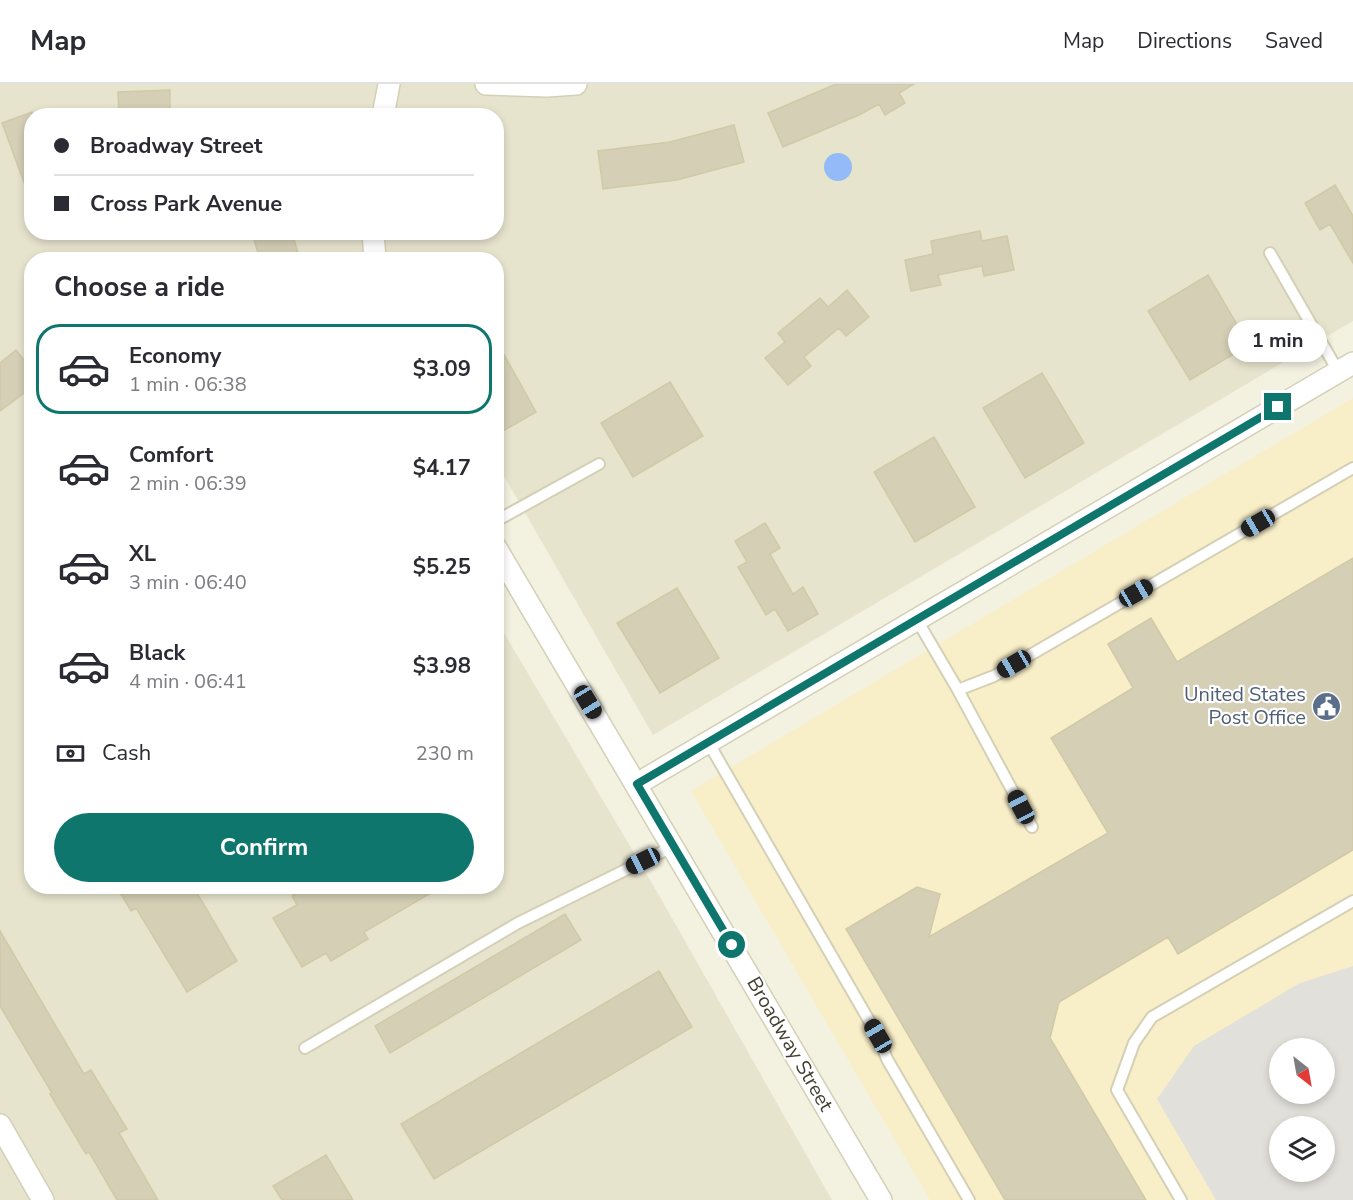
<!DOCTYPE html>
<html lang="en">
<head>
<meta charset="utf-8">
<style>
	:root { --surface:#fff; --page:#f2f2f3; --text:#2b2b33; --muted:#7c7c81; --line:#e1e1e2; --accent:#0f766e }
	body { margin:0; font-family:"Nunito Sans",sans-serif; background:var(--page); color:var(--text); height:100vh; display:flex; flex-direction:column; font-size:22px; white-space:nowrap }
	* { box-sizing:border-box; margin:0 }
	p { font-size:20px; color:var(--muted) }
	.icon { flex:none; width:33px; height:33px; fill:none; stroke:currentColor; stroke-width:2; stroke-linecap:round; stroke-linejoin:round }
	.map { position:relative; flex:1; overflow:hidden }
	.panel { position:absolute; left:24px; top:168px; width:480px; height:642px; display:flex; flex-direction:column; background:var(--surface); border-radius:24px; box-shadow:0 3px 9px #0003 }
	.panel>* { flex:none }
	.top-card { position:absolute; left:24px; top:24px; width:480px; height:132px; border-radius:24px; box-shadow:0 3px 9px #0003; display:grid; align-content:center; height:132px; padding:0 30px; background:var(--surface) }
	.needle { width:39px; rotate:149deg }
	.buttons { position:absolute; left:1269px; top:954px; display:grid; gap:12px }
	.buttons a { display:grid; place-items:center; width:66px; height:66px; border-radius:50%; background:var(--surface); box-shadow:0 3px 9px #0003; font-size:30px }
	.end { position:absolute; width:27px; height:27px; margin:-14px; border:8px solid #0f766e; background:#fff; box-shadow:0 0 0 3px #fff }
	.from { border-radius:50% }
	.bubble { position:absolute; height:42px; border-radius:21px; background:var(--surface); box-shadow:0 3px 9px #0003; font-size:20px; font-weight:700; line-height:42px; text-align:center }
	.car { position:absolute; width:18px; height:36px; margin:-18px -9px; border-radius:8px; box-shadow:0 0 4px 2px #0007; background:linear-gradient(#222 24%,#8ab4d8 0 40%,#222 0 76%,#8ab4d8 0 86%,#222 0) }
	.top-card b { display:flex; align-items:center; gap:21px; height:57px; font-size:22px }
	.top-card b+b { border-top:2px solid var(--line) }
	.top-card i { width:15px; height:15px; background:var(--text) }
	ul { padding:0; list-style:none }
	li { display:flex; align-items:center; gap:18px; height:90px; margin:0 12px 9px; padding:0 18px; border:3px solid transparent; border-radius:24px }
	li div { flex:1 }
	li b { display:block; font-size:22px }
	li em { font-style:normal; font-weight:700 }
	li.on { border-color:var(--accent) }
	li>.icon { width:54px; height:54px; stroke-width:1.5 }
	h2 { padding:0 30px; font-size:27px; line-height:72px }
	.pay { display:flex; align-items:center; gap:15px; height:66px; padding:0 30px; font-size:22px }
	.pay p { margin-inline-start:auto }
	.cta { display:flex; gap:12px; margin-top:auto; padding:12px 30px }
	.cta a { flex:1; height:69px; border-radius:36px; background:var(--accent); color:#fff; font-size:24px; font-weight:700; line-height:69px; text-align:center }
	header { display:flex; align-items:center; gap:36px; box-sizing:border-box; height:84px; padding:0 30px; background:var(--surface); border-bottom:2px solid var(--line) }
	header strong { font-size:28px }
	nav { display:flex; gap:33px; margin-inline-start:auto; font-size:21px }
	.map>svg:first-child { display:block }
	.residential { fill:#e7e4ce; fill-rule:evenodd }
	.commercial { fill:#f8eec8; fill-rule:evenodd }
	.parking { fill:#e2e0da; fill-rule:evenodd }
	.water { fill:#94bbf8 }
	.building { fill:#d4cfb5; stroke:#d1c9a7; stroke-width:1.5 }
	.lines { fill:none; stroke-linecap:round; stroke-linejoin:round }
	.service-casing { stroke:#d4d0b6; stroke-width:14 }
	.minor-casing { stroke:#d4d0b6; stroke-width:24 }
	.service { stroke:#fff; stroke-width:10 }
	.minor { stroke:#fff; stroke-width:21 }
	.route { stroke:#0f766e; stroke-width:8 }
	.labels { text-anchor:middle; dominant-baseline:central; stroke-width:4.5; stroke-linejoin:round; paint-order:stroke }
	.service-label { font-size:20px; fill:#4e5e75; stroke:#fff; text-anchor:end }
	.street-label { font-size:20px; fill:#444031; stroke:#fff }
</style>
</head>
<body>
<header>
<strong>Map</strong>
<nav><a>Map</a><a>Directions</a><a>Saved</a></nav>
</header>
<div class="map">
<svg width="1353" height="1116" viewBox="0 0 1353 1116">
	<rect width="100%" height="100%" fill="#f3f1e0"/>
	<path class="residential" d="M0,0H1353V237L653,651L497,380L496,176H32V802H496L497,537L660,813L832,1116H0ZM32,32H496V148H32Z"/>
	<path class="commercial" d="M1353,314V1116H930L691,707ZM1280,964H1324V1010H1280ZM1280,1042H1324V1088H1280Z"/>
	<path class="parking" d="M1353,882V1116H1216L1157,1015L1194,962L1300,899ZM1280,964H1324V1010H1280ZM1280,1042H1324V1088H1280Z"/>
	<path class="water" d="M824 83a14 14 0 1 1 28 0a14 14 0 1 1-28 0Z"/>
	<path class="building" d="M836,0H914L899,9L905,19L885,31L879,20L859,31L783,63L768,29Z
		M170,6V32H119L118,8Z
		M32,28V112H29L2,39Z
		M734,41L744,78L677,96L603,105L598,67L670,58Z
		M1335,101L1353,132V179L1330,140L1320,146L1305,119Z
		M980,147L982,157L1007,152L1014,186L984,192L982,182L938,191L941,201L911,207L905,176L933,170L931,157Z
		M264,148H292L300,176H260L253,152Z
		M1208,191L1249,261L1190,296L1148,227Z
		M847,206L869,233L846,252L839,244L804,273L811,282L788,301L765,274L785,258L778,249L820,214L828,223Z
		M496,256L536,328L503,347L496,335Z
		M16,266L32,286V303L0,327V279Z
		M1042,289L1084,359L1025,394L983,324Z
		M670,298L703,352L633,393L601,339Z
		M934,353L975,423L915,458L874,388Z
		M765,439L780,464L770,470L793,510L803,503L818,530L788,547L775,525L766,531L738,483L747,478L735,457Z
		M1353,474V766L1178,870L1168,853L1059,918L1050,954L1146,1116H1005L846,845L917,803L940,810L929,853L1108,749L1051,654L1133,604L1108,560L1151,534L1177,578Z
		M677,504L719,574L660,609L617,539Z
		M116,802H193L237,877L187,908L136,824L131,827Z
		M309,802H443L364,848L368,855L331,877L326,869L302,883L273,834L297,821L292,812Z
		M565,830L581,856L390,969L375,942Z
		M0,847L84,990L91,986L127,1045L119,1049L158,1116H117L89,1068L86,1070L50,1010L52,1009L0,922Z
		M659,887L692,943L434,1095L401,1040Z
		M326,1071L353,1116H282L273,1102Z"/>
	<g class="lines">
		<defs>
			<path id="service" d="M1270,169L1338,287
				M496,437L599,380
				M917,536L958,606L994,592L1353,384
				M958,606L1032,743
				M708,658L878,952L887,975L969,1116
				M305,964L518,839L674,762
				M1181,1116L1117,1006L1134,959L1152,933L1353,817"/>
			<path id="minor" d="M486,0L547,2L576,0
				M383,32L389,0
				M373,148L375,176
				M496,464L881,1116
				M637,700L1353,279
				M0,1041L43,1116"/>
		</defs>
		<use href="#service" class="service-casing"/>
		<use href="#minor" class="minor-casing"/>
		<use href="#service" class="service"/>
		<use href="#minor" class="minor"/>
	</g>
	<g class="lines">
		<path class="route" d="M732,861L637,700L1278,323"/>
	</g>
	<defs>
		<symbol id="civic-disc" viewBox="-11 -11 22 22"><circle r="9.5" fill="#5c6f8a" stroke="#fff"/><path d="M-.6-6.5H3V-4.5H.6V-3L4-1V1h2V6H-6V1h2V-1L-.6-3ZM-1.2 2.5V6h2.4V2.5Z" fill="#fff"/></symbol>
	</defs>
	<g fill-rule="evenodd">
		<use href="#civic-disc" x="1310" y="606" width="33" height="33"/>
	</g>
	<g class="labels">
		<g class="service-label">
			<text x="1306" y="610">United States<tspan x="1306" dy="23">Post Office</tspan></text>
		</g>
		<g class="street-label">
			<text transform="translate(790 960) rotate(60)">Broadway Street</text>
		</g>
	</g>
</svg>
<div class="buttons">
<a><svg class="needle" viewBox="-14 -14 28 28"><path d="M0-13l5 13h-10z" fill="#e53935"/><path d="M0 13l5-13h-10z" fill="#7c7c81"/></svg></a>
<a><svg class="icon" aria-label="layers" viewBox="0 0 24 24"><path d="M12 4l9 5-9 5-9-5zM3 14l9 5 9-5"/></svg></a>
</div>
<i class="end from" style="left:732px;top:861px"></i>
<i class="end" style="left:1278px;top:323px"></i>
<div class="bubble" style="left:1228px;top:236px;width:99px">1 min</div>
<i class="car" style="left:1258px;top:439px;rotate:240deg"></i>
<i class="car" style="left:1136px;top:509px;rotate:60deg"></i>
<i class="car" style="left:1014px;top:580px;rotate:240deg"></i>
<i class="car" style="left:588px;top:618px;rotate:149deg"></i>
<i class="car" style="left:1021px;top:723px;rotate:332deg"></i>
<i class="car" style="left:643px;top:777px;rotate:244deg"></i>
<i class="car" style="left:878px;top:952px;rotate:330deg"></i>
<div class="top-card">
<b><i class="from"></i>Broadway Street</b>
<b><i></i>Cross Park Avenue</b>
</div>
<section class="panel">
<h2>Choose a ride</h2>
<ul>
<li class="on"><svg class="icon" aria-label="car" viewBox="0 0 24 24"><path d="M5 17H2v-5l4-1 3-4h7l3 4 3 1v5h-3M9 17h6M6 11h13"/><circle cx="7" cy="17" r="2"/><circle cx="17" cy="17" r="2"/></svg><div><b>Economy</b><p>1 min · 06:38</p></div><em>$3.09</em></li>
<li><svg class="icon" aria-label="car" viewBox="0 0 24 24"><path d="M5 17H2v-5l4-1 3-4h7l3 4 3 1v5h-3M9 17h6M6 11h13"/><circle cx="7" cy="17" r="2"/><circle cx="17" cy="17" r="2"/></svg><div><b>Comfort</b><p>2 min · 06:39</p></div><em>$4.17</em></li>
<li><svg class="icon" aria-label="car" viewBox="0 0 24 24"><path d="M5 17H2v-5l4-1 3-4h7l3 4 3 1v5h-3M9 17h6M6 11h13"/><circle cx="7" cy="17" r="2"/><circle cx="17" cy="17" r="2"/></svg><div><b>XL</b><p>3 min · 06:40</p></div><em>$5.25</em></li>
<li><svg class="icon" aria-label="car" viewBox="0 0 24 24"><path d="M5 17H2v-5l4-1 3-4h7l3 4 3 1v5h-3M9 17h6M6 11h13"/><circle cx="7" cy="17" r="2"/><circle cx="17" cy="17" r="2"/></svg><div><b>Black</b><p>4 min · 06:41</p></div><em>$3.98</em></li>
</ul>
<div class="pay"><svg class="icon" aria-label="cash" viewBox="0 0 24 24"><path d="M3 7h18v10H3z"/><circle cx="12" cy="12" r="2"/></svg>Cash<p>230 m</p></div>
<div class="cta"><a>Confirm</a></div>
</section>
</div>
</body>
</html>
